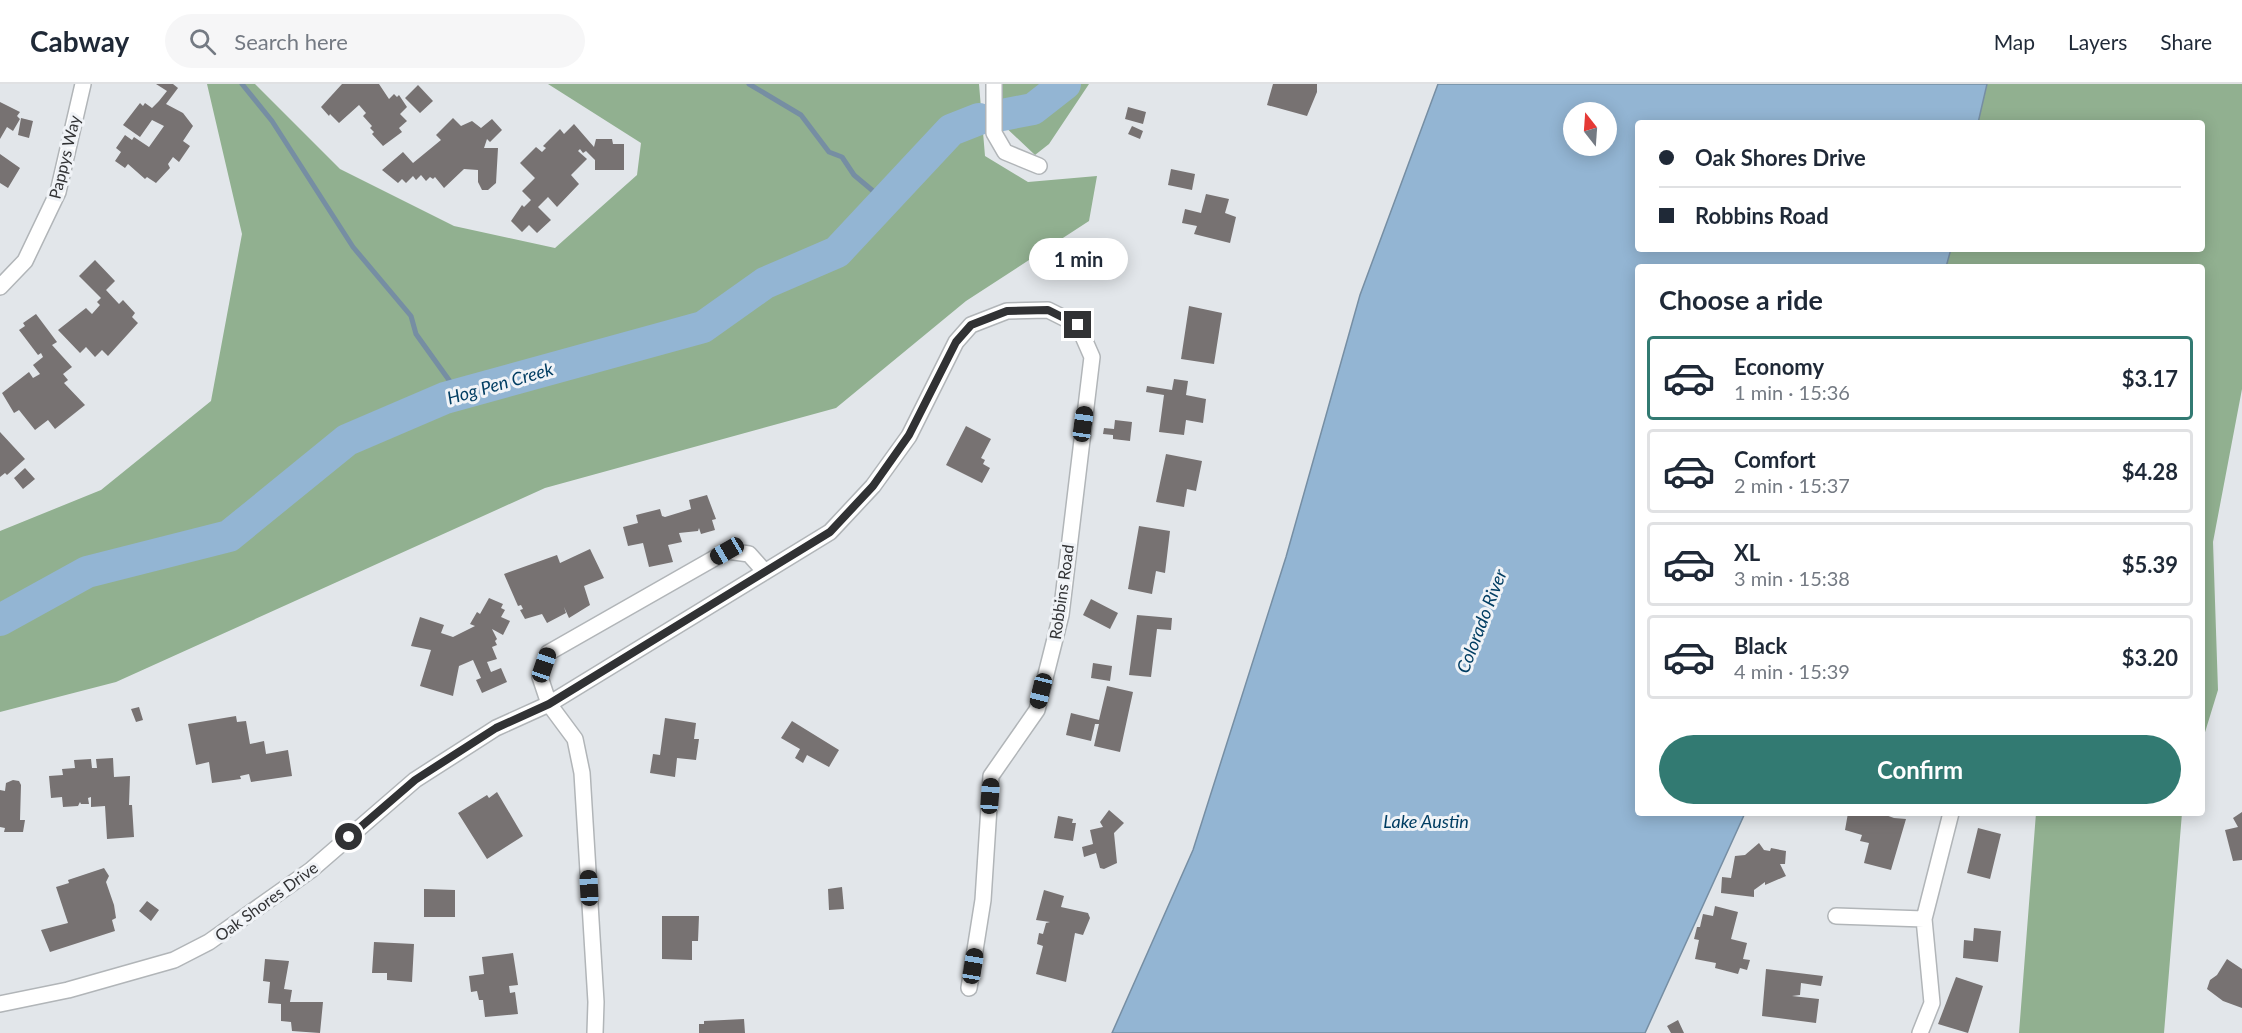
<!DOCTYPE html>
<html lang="en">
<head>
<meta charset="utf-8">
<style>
	:root { --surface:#fff; --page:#f6f6f7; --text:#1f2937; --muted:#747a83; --line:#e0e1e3; --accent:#327a72 }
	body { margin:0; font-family:Lato,sans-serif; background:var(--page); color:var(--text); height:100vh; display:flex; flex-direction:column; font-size:22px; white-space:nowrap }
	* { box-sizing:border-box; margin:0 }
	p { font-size:20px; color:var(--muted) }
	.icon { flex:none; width:33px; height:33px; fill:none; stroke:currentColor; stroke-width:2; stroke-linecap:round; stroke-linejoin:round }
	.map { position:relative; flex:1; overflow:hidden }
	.side { position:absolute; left:1635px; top:180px; width:570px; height:552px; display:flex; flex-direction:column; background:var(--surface); border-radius:6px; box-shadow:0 3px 15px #0003 }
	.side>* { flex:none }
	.guide { position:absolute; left:1635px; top:36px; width:570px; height:132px; border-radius:6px; box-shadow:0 3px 15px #0003; display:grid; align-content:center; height:132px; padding:0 24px; background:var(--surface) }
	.needle { width:39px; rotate:343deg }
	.tools { position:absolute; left:1563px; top:18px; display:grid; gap:12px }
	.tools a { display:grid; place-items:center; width:54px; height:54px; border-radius:50%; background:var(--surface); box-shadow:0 3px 15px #0003; font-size:30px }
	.end { position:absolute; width:27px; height:27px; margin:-14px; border:8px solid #313234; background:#fff; box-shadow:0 0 0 3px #fff }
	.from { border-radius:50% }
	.bubble { position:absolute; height:42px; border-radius:21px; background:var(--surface); box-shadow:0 3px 15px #0003; font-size:20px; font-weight:700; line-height:42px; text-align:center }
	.car { position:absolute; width:18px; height:36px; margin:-18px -9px; border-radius:8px; box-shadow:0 0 4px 2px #0007; background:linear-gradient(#222 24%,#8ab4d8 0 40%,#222 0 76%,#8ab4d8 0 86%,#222 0) }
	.guide b { display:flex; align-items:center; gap:21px; height:57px; font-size:22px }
	.guide b+b { border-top:2px solid var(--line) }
	.guide i { width:15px; height:15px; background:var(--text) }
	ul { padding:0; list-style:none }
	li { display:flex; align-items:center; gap:18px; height:84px; margin:0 12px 9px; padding:0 12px; border:3px solid var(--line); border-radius:6px }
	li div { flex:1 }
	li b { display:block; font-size:22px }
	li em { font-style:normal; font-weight:700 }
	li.active { border-color:var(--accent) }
	li>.icon { width:54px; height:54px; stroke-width:1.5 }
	h2 { padding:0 24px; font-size:27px; line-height:72px }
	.action { display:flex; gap:12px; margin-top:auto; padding:12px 24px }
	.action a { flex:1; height:69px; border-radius:36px; background:var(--accent); color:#fff; font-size:24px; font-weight:700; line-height:69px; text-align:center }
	header { display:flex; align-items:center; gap:36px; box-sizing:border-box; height:84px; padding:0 30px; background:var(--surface); border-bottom:2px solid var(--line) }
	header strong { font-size:28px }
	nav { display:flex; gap:33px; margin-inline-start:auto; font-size:21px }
	.search { width:420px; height:54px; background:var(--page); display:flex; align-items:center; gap:15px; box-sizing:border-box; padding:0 21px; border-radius:33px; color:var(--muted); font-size:22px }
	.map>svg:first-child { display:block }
	.forest { fill:#91b090 }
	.water { fill:#93b5d3; stroke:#768ea3; stroke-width:1.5; fill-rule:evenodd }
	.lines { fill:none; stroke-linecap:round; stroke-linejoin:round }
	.stream { stroke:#768ea3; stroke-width:5 }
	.river { stroke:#93b5d3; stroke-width:32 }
	.building { fill:#777272 }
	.minor-casing { stroke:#b1b5b8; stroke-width:18 }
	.minor { stroke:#fff; stroke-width:15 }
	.route { stroke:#313234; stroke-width:8 }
	.labels { text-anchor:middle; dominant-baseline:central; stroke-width:6; stroke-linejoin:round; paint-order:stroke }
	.street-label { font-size:16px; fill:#313234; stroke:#f0f3f7 }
	.water-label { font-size:18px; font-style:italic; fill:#003d62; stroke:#f0f3f7 }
</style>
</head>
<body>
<header>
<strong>Cabway</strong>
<div class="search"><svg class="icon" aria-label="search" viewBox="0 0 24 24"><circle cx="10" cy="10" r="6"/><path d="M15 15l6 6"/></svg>Search here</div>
<nav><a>Map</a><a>Layers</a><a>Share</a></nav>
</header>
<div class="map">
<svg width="2242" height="949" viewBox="0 0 2242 949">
	<rect width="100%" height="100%" fill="#e2e6ea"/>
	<path class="forest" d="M207,0H255L340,85L454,142L555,164L637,91L641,59L548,0H979L985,72L1028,98L1097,92L1089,137L966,217L836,324L545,404L116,598L0,628V447L101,406L211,317L242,150Z
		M1002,0H1089L1049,60L1035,71L1000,38Z
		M1987,0H2242V305L2213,458L2218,606L2202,658V183H1946L1951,165H2202V39H1978Z
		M2036,729H2182L2164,949H2019Z"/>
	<path class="water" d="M1438,0H1987L1978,39H1638V165H1951L1946,183H1638V729H1745L1645,949H1112L1193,766L1286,473L1360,211ZM1574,28H1606V62H1574Z"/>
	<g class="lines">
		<path class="stream" d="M242,0L272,37L353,163L411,232L416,250L459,310
			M749,0L801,31L829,68L842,73L854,91L885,117"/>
		<path class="river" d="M1002,31L1033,25L1065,0
			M0,536L87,488L229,452L347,356L445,314L703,243L765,199L837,168L951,46L979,35"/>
	</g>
	<path class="building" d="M156,0H173L178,4L166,20L183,29L193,42L183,57L190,62L179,78L173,73L168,80L170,84L156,99L147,93L145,95L128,80L125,84L115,77L121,68L116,64L125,51L132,56L134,53L149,63L164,42L152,36L140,53L123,41L140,19L143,22L145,19L152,24L159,17L167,7Z
		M342,0H379L389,15L394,10L397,13L399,11L407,23L400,30L407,37L399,44L402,48L383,62L372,50L374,48L370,44L372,42L363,32L366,29L359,21L339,39L330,30L329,32L321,23Z
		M1273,0H1317V8L1307,32L1267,21Z
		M418,1L433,17L420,29L405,14Z
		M0,18L20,28L17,32L20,35L13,47L7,43L0,55Z
		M1128,23L1146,28L1143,40L1125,35Z
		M21,34L33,37L29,54L18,51Z
		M453,34L461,42L472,37L481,44L492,35L502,46L490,58L487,55L484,64H498L496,99L488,106H482L478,98V86L464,85L444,104L435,93L433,95L430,93L426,97L421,91L416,96L413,92L406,99L402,95L398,99L382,86L403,68L413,79L441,56L436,51Z
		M574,40L594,63L596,55H612L613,60H624V86H595V76L586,67L583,69L580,65L578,67L587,75L571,91L579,100L557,123L548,113L538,123L551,136L537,149L529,141L522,148L511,137L522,121L524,123L531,116L522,107L535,94L520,79L536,63L542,68L546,64L543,62L560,45L564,50Z
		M1132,42L1143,47L1140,55L1128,50Z
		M0,70L20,84L8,104L0,99Z
		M1171,85L1195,90L1192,106L1168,101Z
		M1206,110L1229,115L1225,129L1236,133L1230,159L1194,150L1197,142L1182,139L1185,125L1201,129Z
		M95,176L115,197L106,206L119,220L123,216L135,229L132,233L138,239L108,272L102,266L95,273L86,263L80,269L58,246L86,224L92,230L100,221L97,218L101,214L79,192Z
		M1189,222L1222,229L1214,280L1181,275Z
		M36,230L57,258L52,261L72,283L63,290L68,296L64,299L85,321L55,345L48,336L35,346L19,326L14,329L2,309L29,288L33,294L40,290L33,281L43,273L41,269L38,271L19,246L25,242L23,239Z
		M1174,295L1188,297L1186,311L1206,315L1203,339L1186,336L1184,351L1159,348L1164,311L1146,308L1147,302L1172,306Z
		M1115,336L1132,338L1130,357L1113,355V351L1103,350L1104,344L1114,345Z
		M966,342L991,355L981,374L985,376L983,380L990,384L982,399L946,381Z
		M0,348L25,375L7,391L5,389L0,393Z
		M1166,370L1202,377L1196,407L1187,405L1184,423L1156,418Z
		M25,384L35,395L23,405L14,394Z
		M707,411L716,435L712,436L715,446L701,450L699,444L698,447L679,449L682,458L668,461L673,478L649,483L643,459L628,462L623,443L638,439L636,431L660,425L662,432L665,433L691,425L689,416Z
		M1139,442L1170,447L1165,489L1156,487L1152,510L1128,505Z
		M590,465L604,494L584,502L590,521L569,534L564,523L566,529L547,539L542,530L525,535L520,526L523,525L521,521L518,522L504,490L557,471L560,479Z
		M489,514L503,520L501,524L505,526L501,533L510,537L503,551L492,545L497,555L495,557L497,561L492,563L497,575L487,578L491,588L501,584L507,598L482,609L476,596L481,594L473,576L459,582L453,612L420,602L431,566L411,562L420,533L444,541L441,549L453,553L475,542L470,540L477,528L480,530Z
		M1091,515L1118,529L1110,545L1083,531Z
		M1137,531L1172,534L1171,546L1157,545L1151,593L1129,591Z
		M1093,579L1112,582L1110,597L1091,594Z
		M1107,602L1133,608L1120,668L1094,662L1099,640H1095L1091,657L1066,651L1071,629L1099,636Z
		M139,623L143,636L136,638L131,625Z
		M236,632L237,638L246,637L250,660L264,657L266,670L288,666L292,692L251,698L249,690L240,692L241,695L212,699L209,678L196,681L188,640Z
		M665,634L696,639L694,655H699L696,676L677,674L675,693L650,689L653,670L660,671Z
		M792,637L839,666L829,683L807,671L803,679L795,674L800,665L781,654Z
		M113,674L114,693L130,692L129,721H132L134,753L107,755L105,722L91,723V713L88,714L89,720H81L80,718L78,722L63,723L62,713L51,714L49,692L63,691L62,685L75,684L74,676L91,675L92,684H97L96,675Z
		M13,696L19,697L21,701L20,736H25L23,748H4L5,744L0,743V706L5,707L6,699Z
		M497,708L523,752L487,775L458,729L487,711L489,714Z
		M1109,726L1124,739L1114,749L1117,779L1104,785L1100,784L1096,769L1084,773L1082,763L1093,760L1090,746L1103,743L1100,738Z
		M2242,728V776L2233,777L2225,746L2238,743L2233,734Z
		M1848,729H1880L1894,734L1906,735L1891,786L1864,779L1869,759L1860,757L1862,751L1845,746Z
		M1058,732L1073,735L1072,739H1076L1073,757L1054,754Z
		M1978,744L2001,750L1990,795L1967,789Z
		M1759,759L1764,766L1770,767L1771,764L1786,767L1785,780H1780L1786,792L1765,801V798L1754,806V813L1721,809L1722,793L1731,794L1735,772L1745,771Z
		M104,784L109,792L106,798L114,821L116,834L112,836L115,847L50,868L41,846L68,839L56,803L69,799L68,796Z
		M842,803L844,825L829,826L828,805Z
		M424,805L455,806V833H424Z
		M1044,806L1064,812L1061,823L1088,829L1090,834L1083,851L1075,849L1066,898L1036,890L1043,862L1037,860L1039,849L1043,850L1046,839L1050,838L1036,836Z
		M147,817L159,826L151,837L139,827Z
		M1715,822L1738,828L1731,855L1747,859L1743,875L1750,876L1747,886L1740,884L1738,890L1715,884L1716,879L1695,875L1699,856L1694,855L1697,843H1700L1703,830L1713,832Z
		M662,832H699L698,857H692V876L662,875Z
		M1974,844L2001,847L1998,878L1963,874L1964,856L1973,857Z
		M374,858L414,860L412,898L387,896V889H372Z
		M513,869L518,901L509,902L510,909L515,908L518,930L485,933L483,916H479L477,907L471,908L469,892L484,890L482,873Z
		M265,875L289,877L284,905L292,906L290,918H323L320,949L292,947L291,938L281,937V920L268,919L270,898L263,897Z
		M2227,875L2242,885V924L2223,917L2207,905L2210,896L2217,891Z
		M1766,885L1823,892L1821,902L1801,899L1800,911L1792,912L1819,915L1816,939L1762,932Z
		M1956,893L1983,902L1968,949L1938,940Z
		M744,935L745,949H699V940H704V937Z
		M1678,936L1684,949H1671L1667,942Z"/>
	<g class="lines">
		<defs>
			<path id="minor" d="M994,0V49L1005,68L1039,82
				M0,203L25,177L58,108L83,0
				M1836,832L1924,835
				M0,920L68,906L174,876L209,858L311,786L415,696L496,644L549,620L830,448L873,402L909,352L956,258L971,241L1007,227L1048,226L1078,241L1092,273L1061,531L1037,626L991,692L983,816L969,904
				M595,949L596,918L582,689L575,655L549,620L540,593L548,569L727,467L749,470L765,488
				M1920,949L1932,919L1924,835L1951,729"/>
		</defs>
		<use href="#minor" class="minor-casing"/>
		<use href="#minor" class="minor"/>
	</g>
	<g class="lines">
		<path class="route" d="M349,753L415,696L496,644L549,620L830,448L873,402L909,351L956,258L971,241L1007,227L1048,226L1078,241"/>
	</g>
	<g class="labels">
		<g class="street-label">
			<text transform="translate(64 73) rotate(-76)">Pappys Way</text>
			<text transform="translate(1061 508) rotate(-82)">Robbins Road</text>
			<text transform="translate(266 817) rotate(-36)">Oak Shores Drive</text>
		</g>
		<g class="water-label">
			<text transform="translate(500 299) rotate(-16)">Hog Pen Creek</text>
			<text transform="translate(1481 537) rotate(-69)">Colorado River</text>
			<text x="1426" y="737">Lake Austin</text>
		</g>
	</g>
</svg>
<div class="tools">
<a><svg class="needle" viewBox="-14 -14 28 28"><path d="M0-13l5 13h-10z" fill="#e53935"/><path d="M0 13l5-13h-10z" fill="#747a83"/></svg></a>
</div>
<i class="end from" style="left:349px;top:753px"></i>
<i class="end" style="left:1078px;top:241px"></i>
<div class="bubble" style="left:1029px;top:154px;width:99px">1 min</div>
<i class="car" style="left:1083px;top:340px;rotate:8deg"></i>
<i class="car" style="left:727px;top:467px;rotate:240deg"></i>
<i class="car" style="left:544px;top:581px;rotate:19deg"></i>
<i class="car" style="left:1041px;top:607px;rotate:194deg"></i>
<i class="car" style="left:990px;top:712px;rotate:4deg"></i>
<i class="car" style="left:589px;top:804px;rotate:357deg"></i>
<i class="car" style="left:973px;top:882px;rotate:9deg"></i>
<div class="guide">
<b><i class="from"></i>Oak Shores Drive</b>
<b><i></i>Robbins Road</b>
</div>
<section class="side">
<h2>Choose a ride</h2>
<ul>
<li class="active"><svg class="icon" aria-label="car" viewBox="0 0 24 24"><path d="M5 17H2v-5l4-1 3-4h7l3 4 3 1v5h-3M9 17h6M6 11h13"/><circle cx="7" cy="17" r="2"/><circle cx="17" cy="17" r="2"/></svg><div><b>Economy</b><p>1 min · 15:36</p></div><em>$3.17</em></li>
<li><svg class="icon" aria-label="car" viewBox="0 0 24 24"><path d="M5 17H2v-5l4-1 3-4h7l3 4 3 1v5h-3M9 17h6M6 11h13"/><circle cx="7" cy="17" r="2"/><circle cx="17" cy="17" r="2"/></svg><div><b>Comfort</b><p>2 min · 15:37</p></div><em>$4.28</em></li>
<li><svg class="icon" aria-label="car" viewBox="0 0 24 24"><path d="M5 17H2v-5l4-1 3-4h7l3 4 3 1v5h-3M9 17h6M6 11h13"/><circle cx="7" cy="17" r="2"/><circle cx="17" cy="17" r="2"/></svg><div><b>XL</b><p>3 min · 15:38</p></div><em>$5.39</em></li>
<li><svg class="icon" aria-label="car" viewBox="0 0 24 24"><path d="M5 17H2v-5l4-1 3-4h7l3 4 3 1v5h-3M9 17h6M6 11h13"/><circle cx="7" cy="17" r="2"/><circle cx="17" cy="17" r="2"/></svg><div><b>Black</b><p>4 min · 15:39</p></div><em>$3.20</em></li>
</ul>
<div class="action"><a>Confirm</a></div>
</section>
</div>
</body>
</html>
